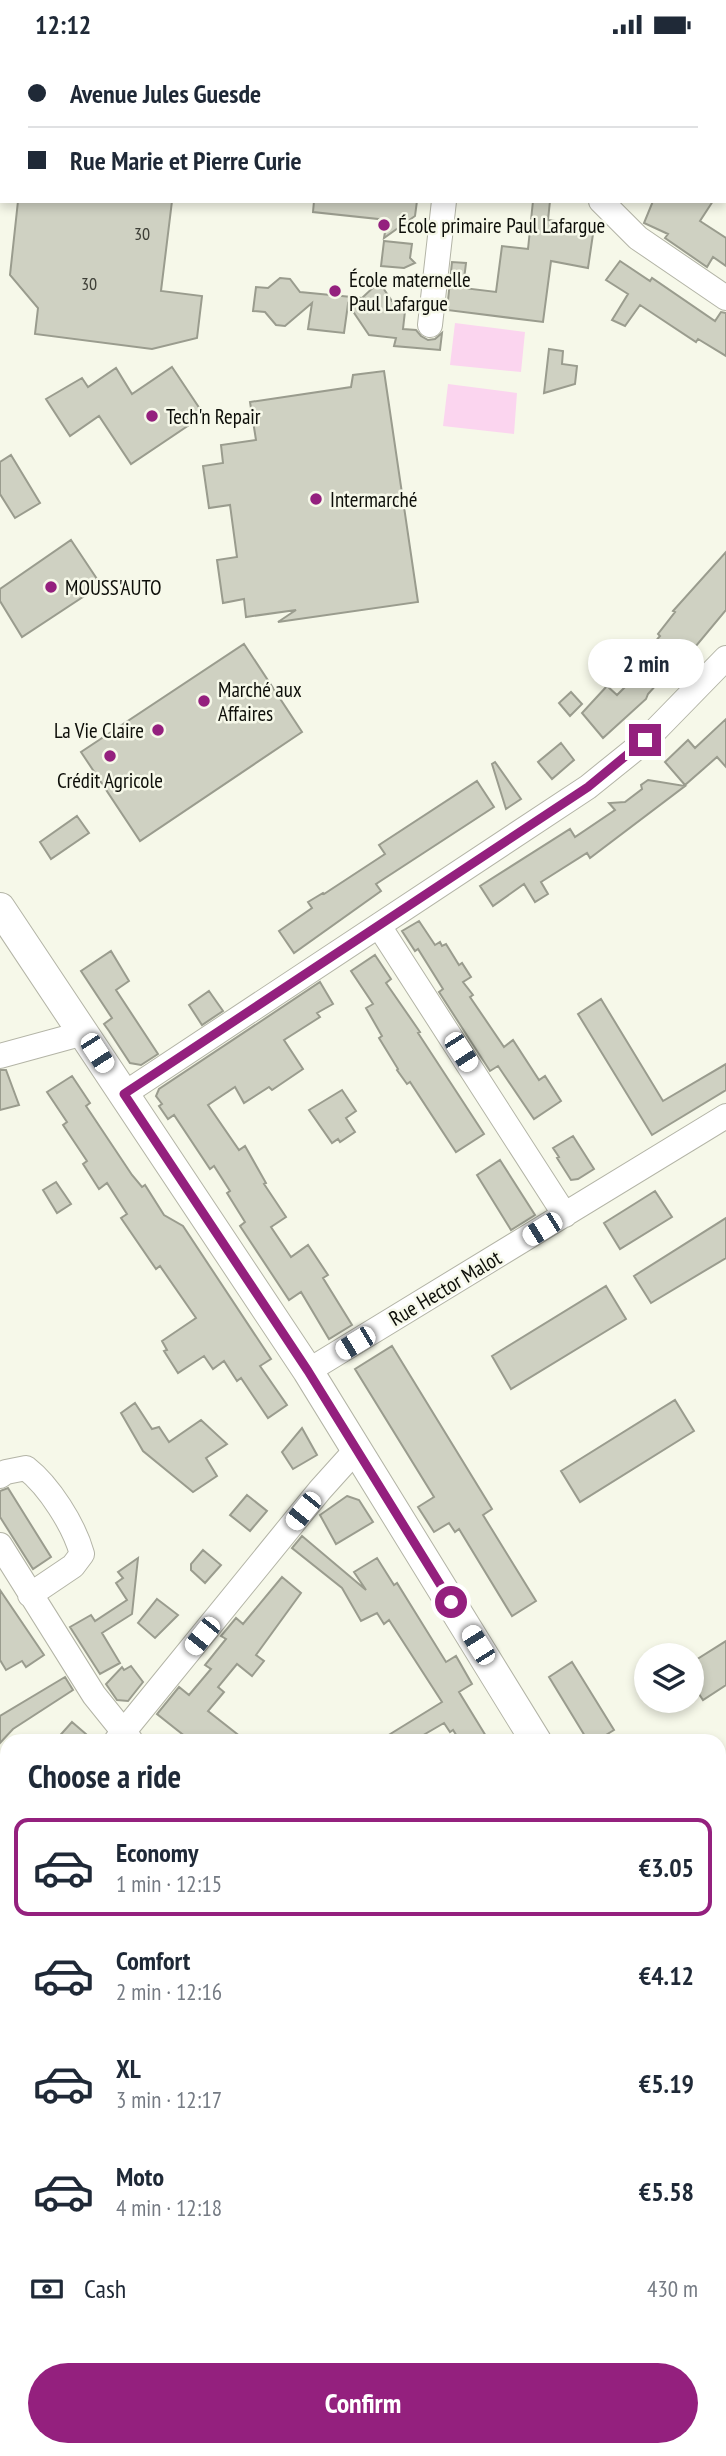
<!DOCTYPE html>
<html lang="en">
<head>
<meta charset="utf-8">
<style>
	:root { --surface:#fff; --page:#f6f6f7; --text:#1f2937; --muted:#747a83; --line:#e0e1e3; --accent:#94207e }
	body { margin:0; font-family:"PT Sans Narrow",sans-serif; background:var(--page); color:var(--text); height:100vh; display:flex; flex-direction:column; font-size:26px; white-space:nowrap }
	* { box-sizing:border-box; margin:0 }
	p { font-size:23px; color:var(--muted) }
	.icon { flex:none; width:38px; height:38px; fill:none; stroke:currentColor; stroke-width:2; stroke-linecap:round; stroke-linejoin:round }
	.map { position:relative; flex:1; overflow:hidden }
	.side { position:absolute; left:0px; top:1685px; width:726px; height:723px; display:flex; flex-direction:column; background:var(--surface); border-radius:21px 21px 0 0; box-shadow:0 4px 10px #0003 }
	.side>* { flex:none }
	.hud { position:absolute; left:0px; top:0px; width:726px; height:154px; box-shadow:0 4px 10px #0003; display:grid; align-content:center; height:154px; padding:0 28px; background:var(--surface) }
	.controls { position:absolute; left:634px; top:1594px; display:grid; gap:14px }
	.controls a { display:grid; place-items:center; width:70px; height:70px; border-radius:50%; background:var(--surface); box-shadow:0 4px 10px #0003; font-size:35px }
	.end { position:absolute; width:32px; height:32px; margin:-16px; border:9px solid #94207e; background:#fff; box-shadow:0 0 0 4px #fff }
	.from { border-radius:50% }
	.bubble { position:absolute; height:49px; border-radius:24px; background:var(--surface); box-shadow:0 4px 10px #0003; font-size:23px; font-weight:700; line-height:49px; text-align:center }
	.car { position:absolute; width:21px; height:42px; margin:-21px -10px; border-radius:9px; box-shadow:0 0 5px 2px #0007; background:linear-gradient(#fff 24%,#345 0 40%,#fff 0 76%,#345 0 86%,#fff 0) }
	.hud b { display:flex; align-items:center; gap:24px; height:66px; font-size:26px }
	.hud b+b { border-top:2px solid var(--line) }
	.hud i { width:18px; height:18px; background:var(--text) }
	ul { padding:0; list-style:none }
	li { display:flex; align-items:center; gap:21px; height:98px; margin:0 14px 10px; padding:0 14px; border:4px solid transparent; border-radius:14px }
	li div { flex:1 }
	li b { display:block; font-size:26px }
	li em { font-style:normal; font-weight:700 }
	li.active { border-color:var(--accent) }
	li>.icon { width:63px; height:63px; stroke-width:1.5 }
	h2 { padding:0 28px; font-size:32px; line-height:84px }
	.pay { display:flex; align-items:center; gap:18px; height:77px; padding:0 28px; font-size:26px }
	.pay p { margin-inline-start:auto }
	.primary-button { display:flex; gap:14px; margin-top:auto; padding:14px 28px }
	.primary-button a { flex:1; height:80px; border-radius:42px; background:var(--accent); color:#fff; font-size:28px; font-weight:700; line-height:80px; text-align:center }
	.status { display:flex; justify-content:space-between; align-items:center; height:49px; padding:0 35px; background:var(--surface); direction:ltr }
	.status svg { height:19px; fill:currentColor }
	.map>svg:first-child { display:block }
	.green { fill:#fbd5ef }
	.building { fill:#cfd1c2; stroke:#9a9c8e; stroke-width:2 }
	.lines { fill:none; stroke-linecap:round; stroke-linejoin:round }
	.minor-casing { stroke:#b3b4a6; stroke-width:26 }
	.major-casing { stroke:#b3b4a6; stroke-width:32 }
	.minor { stroke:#fff; stroke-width:24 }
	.major { stroke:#fff; stroke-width:30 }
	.route { stroke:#94207e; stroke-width:9 }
	.poi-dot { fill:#94207e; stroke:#f6f8e9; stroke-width:2.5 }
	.labels { text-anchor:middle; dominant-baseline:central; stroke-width:5; stroke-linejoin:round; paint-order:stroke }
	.number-label { font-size:18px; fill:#3e3f37 }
	.poi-label { font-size:21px; fill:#0d0e09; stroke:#f6f8e9; text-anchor:start }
	.street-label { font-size:21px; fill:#0d0e09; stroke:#f6f8e9 }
</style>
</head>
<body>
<div class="status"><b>12:12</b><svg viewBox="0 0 49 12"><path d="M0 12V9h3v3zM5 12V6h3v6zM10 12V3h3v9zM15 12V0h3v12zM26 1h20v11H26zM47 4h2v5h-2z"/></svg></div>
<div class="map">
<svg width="726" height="2407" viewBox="0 0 726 2407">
	<rect width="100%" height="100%" fill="#f6f8e9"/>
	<path class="green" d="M455,274L525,283L521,323L450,316Z
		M448,335L517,344L514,385L443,377Z
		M0,1913L7,1917V2349L0,2345Z
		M719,2241L726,2248V2407H126L113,2401H719Z
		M0,2370L7,2374V2401H65L77,2407H0Z"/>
	<path class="building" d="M18,152H172L161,242L202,247L197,289L152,300L35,285L38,259L10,226Z
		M314,152H417L415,167L384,189L387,171L313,163Z
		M533,152H550L548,171L580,175L579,183L593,185L588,219L551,212L543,273L447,261L452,213L466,214L463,239L496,243L502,197L528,200Z
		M653,152H713L700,172L726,189V217L713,208L707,218L665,189L668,185L644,174Z
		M384,192L412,195L410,209L415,214L404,219L381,217Z
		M620,212L650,232L652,229L715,272L721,263L726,264V307L698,290L696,293L640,256L625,277L612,271L628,245L606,231Z
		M280,229L290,230L300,243L362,249L379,233L392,252L399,253L405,262L403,280L416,281L421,287L428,291L435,290L442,284L440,301L394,297L396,289L369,286L348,255L344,284L308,280L312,254L285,277L276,276L265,263L253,262L256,238L268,239Z
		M549,300L563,302L562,315L577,317L575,335L544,344Z
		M172,318L204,366L131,415L99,367L70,387L46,350L82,329L88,338L116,319L132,345Z
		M384,322L418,553L278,573L296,561L246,568L244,550L223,554L217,511L237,508L230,456L209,459L203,417L223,414L221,396L256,391L250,353L351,338L353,326Z
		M11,406L40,454L15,469L0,445V413Z
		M71,491L101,536L22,588L0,552V540Z
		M726,503V561L686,609L683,606L648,645L646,650L603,689L582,664L607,637L617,646L639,624L633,619L660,587L658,585L675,563L673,562Z
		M244,595L302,683L140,792L81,703Z
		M571,643L582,655L570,667L559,654Z
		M726,670V718L717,708L685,736L665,713L688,691L695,699Z
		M561,694L574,711L552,730L538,713Z
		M495,713L521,750L506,760L492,715Z
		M648,731L685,737L590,809L587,804L541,833L548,845L535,853L524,835L493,857L480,837L570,780L575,788L615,761L609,754L625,753L642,740L641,736Z
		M477,732L494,758L376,835L381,842L294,904L279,882L312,859L308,853L323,844L324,845L385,805L379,796Z
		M77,767L89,784L51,810L40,793Z
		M419,872L435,896L440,893L442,897L446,895L459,916L462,914L471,928L463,933L473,946L470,948L504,998L513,991L539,1031L545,1027L561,1052L534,1070L498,1017L490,1022L439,943L443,940L418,900L415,902L402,882Z
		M111,902L129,932L116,941L158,1005L141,1016L130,1014L109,982L104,975L112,969L81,922Z
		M375,906L391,930L386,934L420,983L418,984L484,1085L456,1103L410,1033L407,1035L397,1021L398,1020L379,989L382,987L366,959L373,955L351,922Z
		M320,933L333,955L317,964L320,968L284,991L303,1020L272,1041L269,1038L244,1054L235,1038L208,1056L239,1101L245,1097L266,1134L264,1135L286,1168L271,1178L291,1208L308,1196L328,1226L323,1229L352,1276L329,1290L301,1243L289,1251L240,1177L245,1173L227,1144L230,1142L214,1117L210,1120L174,1066L168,1070L159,1057L162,1055L156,1047L159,1040Z
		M209,942L223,962L202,976L189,956Z
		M601,950L663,1052L726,1015V1041L652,1086L578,965Z
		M0,1021H6L19,1056L0,1061Z
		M72,1027L90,1054L86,1057L132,1126L142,1138L145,1136L164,1166L183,1177L271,1310L260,1317L287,1356L268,1369L241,1329L237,1332L224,1312L213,1320L204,1307L178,1324L164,1302L167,1301L162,1292L196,1269L160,1217L156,1220L121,1169L127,1165L107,1134L99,1140L83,1115L87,1112L63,1076L67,1073L47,1043Z
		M342,1041L356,1062L346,1069L355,1083L340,1093L338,1090L332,1094L309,1061Z
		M573,1087L594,1120L578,1130L571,1131L557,1109L559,1108L553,1099Z
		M500,1111L535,1166L511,1181L477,1126Z
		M56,1133L71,1155L57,1164L43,1141Z
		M655,1142L672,1168L620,1200L604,1174Z
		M726,1169V1209L651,1254L634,1227Z
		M606,1237L626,1270L511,1340L492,1307Z
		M392,1297L492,1460L483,1466L536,1552L512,1567L459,1480L455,1483L449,1474L434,1483L418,1458L434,1448L355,1320Z
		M675,1351L694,1382L580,1453L561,1422Z
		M135,1354L152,1380L159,1378L169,1393L201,1371L227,1395L206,1409L217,1427L193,1443L143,1402L121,1364Z
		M302,1379L317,1406L293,1420L282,1403Z
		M8,1439L51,1508L33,1520L0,1468V1442Z
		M247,1446L267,1462L250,1482L230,1466Z
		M347,1447L359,1451L373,1473L336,1495L320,1466Z
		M302,1487L366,1541L354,1523L377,1509L394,1536L397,1534L446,1613L456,1607L472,1635L459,1643L489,1692H460L453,1681L450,1683L444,1674L413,1692H379L442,1653L389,1571L384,1575L377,1564L361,1572L342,1539L292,1499Z
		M203,1501L221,1516L205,1534L191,1521V1515Z
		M138,1509L132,1565L102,1584L120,1614L100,1625L70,1578L91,1566L95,1572L127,1551L116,1534L123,1529L118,1523Z
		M282,1528L301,1544L256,1606L264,1612L252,1627L237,1615L218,1638L224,1643L208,1662L246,1692H191L157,1665L179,1638L189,1646L211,1620L205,1616L226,1590L221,1587L236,1569L243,1575Z
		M0,1541L44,1606L26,1618L22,1612L6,1621L0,1611Z
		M157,1550L178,1566L155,1589L138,1574Z
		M726,1592V1636L703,1651L691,1633V1614Z
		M572,1613L614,1681L596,1692H588L549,1628Z
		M131,1617L143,1633L128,1652L117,1651L106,1635L122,1618L124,1621Z
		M65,1628L73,1641L13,1680L0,1694V1667Z
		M72,1673L94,1692H55Z"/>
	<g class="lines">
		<defs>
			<path id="minor" d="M470,2V0
				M601,152L638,189L726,249
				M430,276L444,152
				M379,877L565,1166
				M0,1007L84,984
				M124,1045L588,738L645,692L726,609
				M308,1322L726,1067
				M0,1427L6,1423L26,1419C49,1437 74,1476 82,1505L73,1517L30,1546
				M0,1496L94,1646L131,1692
				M116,1692L320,1441L356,1401
				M0,1768L7,1775
				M0,1817L7,1809
				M719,1893L726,1889
				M719,2225L726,2231"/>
			<path id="major" d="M0,859L308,1322L536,1692
				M719,1996L726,2013"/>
		</defs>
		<use href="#minor" class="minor-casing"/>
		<use href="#major" class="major-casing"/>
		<use href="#minor" class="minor"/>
		<use href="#major" class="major"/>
	</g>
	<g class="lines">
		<path class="route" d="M451,1553L308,1322L124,1045L588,738L645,691"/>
	</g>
	<g class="poi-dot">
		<circle cx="384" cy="176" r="7"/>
		<circle cx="335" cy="242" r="7"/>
		<circle cx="152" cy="367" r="7"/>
		<circle cx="316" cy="450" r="7"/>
		<circle cx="51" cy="538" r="7"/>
		<circle cx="204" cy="652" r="7"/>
		<circle cx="158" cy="681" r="7"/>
		<circle cx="110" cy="707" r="7"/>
	</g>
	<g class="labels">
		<g class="number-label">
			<text x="142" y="184">30</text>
			<text x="89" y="234">30</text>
		</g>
		<g class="poi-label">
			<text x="398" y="176">École primaire Paul Lafargue</text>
			<text x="349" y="230">École maternelle<tspan x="349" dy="24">Paul Lafargue</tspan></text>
			<text x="166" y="367">Tech'n Repair</text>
			<text x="330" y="450">Intermarché</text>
			<text x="65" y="538">MOUSS'AUTO</text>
			<text x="218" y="640">Marché aux<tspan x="218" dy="24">Affaires</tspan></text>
			<text x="144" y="681" text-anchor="end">La Vie Claire</text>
			<text x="110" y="731" text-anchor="middle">Crédit Agricole</text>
		</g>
		<g class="street-label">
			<text transform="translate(445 1239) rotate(-31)">Rue Hector Malot</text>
		</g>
	</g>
</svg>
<div class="controls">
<a><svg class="icon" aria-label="layers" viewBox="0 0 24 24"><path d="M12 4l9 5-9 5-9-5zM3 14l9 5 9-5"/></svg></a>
</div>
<i class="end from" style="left:451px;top:1553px"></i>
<i class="end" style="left:645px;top:691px"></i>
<div class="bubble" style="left:588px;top:590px;width:116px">2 min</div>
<i class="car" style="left:461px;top:1003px;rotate:147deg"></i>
<i class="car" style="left:97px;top:1004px;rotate:147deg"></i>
<i class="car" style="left:542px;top:1180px;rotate:238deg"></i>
<i class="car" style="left:355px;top:1294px;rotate:239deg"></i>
<i class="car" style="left:303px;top:1462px;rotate:219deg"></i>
<i class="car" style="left:202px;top:1587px;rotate:219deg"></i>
<i class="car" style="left:478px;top:1596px;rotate:328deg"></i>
<div class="hud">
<b><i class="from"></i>Avenue Jules Guesde</b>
<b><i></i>Rue Marie et Pierre Curie</b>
</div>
<section class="side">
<h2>Choose a ride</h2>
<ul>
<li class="active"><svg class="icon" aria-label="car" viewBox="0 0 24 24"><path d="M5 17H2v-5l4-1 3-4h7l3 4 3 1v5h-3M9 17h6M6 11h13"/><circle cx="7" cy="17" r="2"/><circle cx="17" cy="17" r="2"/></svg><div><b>Economy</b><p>1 min · 12:15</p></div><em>€3.05</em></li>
<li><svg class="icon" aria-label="car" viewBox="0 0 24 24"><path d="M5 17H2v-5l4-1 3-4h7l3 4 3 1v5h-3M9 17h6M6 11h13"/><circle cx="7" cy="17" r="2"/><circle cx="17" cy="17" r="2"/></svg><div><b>Comfort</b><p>2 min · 12:16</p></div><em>€4.12</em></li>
<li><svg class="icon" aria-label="car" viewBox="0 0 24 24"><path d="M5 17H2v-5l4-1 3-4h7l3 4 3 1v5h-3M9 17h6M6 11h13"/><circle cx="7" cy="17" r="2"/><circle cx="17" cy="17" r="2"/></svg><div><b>XL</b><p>3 min · 12:17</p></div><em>€5.19</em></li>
<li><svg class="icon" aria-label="car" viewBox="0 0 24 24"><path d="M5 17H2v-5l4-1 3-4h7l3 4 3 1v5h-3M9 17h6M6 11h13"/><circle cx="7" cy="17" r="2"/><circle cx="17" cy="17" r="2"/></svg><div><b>Moto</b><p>4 min · 12:18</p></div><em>€5.58</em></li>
</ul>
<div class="pay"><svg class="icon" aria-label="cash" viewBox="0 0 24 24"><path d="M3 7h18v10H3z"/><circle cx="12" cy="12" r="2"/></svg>Cash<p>430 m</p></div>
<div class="primary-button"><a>Confirm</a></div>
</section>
</div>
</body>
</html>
